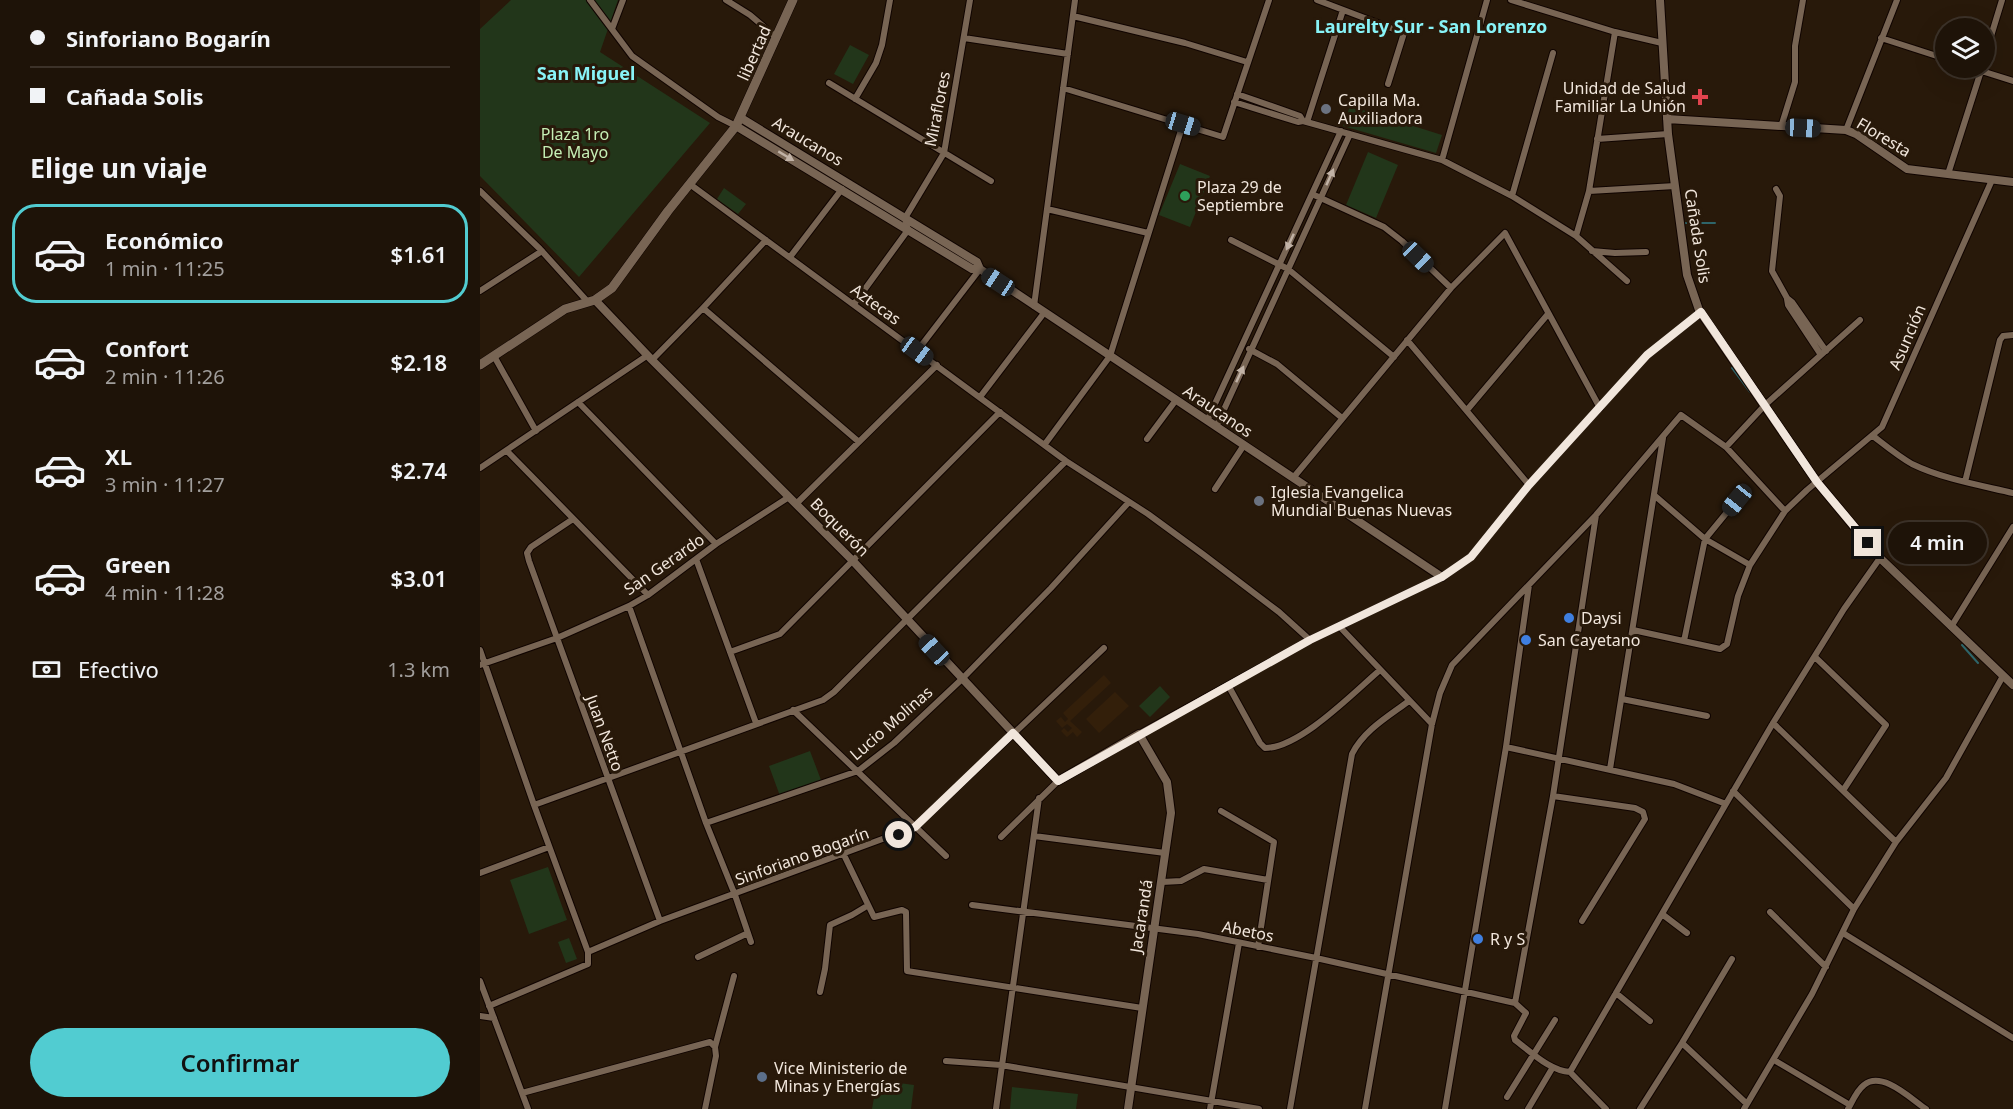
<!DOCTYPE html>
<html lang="es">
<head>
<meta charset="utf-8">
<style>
	:root { --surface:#1e1308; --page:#2b2016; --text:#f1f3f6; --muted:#a19e9c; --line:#3c3229; --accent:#51ccd1 }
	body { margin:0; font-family:"Noto Sans",sans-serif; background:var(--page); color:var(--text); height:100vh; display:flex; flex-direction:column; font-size:22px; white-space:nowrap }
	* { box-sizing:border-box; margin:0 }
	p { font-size:20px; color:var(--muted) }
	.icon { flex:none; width:33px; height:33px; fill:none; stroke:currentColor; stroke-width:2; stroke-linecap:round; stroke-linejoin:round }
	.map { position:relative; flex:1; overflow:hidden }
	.sheet { display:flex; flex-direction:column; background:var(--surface); width:480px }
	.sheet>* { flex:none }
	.guide { display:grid; align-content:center; height:132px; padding:0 30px; background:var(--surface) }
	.fabs { position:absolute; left:1455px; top:18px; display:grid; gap:12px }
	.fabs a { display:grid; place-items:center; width:60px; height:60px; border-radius:50%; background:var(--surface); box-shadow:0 6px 24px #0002,0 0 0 2px var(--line); font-size:30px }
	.end { position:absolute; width:27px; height:27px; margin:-14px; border:8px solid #f1e6dc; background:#111; box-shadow:0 0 0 3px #111 }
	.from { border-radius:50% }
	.bubble { position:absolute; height:42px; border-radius:21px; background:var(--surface); box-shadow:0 6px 24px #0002,0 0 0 2px var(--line); font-size:20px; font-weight:600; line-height:42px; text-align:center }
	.car { position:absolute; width:18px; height:36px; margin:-18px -9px; border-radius:8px; box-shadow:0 0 4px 2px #0007; background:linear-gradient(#222 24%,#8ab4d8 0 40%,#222 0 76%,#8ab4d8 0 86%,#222 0) }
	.guide b { display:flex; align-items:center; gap:21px; height:57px; font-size:22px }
	.guide b+b { border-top:2px solid var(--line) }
	.guide i { width:15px; height:15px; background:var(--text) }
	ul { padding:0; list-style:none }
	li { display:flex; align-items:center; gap:18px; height:99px; margin:0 12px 9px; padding:0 18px; border:3px solid transparent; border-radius:24px }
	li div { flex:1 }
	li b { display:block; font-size:22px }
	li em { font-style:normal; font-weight:600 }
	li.active { border-color:var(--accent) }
	li>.icon { width:54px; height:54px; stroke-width:1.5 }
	h2 { padding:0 30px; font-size:27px; line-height:72px }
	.pay { display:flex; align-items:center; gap:15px; height:66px; padding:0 30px; font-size:22px }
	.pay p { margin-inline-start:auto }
	.primary-button { display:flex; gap:12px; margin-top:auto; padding:12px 30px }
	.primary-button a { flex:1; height:69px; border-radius:36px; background:var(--accent); color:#111; font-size:24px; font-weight:600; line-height:69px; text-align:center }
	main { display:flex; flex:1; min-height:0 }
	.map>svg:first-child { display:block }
	.built { fill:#331f0a }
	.green { fill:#22361a }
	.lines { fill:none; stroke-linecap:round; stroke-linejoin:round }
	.stream { stroke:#2e656a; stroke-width:2 }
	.minor-casing { stroke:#100400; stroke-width:8 }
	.tertiary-casing { stroke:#100400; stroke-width:10 }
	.secondary-casing { stroke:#100400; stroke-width:10 }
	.minor { stroke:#786554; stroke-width:6 }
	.tertiary { stroke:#786554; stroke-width:8 }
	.secondary { stroke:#786554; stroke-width:9 }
	.oneway { fill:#c1b2a6 }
	.route { stroke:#f1e6dc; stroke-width:8 }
	.health-dot { fill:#e0444e; stroke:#28190a; stroke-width:2 }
	.worship-dot { fill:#6b7280; stroke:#28190a; stroke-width:2 }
	.leisure-dot { fill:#2e9e5b; stroke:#28190a; stroke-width:2 }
	.shop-dot { fill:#3f7fe0; stroke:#28190a; stroke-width:2 }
	.service-dot { fill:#5c6f8a; stroke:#28190a; stroke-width:2 }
	.labels { text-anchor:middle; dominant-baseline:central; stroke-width:6; stroke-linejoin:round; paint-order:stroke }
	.street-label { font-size:16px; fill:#f1e6dc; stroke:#28190a }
	.poi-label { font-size:16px; fill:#f1e6dc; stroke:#28190a; text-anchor:start }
	.park-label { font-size:16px; fill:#c5efb5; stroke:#28190a }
	.neighbourhood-label { font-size:18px; font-weight:bold; fill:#88f3f7; stroke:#28190a }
</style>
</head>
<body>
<main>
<section class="sheet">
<div class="guide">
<b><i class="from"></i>Sinforiano Bogarín</b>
<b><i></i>Cañada Solis</b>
</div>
<h2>Elige un viaje</h2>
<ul>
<li class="active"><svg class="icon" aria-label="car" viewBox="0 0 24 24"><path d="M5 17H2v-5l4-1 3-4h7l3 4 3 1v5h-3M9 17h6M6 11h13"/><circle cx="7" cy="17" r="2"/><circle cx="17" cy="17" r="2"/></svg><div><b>Económico</b><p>1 min · 11:25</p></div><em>$1.61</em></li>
<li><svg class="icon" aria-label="car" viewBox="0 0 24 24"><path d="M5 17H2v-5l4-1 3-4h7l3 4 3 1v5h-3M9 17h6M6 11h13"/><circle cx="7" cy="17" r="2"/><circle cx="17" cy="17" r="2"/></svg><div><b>Confort</b><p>2 min · 11:26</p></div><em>$2.18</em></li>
<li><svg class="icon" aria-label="car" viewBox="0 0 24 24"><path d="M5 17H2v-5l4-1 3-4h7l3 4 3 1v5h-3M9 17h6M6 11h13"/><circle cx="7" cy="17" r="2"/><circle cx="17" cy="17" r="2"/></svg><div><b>XL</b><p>3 min · 11:27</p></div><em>$2.74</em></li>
<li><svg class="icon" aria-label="car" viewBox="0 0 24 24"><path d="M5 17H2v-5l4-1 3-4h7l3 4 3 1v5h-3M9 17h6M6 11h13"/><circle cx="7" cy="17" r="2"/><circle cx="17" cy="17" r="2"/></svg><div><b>Green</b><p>4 min · 11:28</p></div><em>$3.01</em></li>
</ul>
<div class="pay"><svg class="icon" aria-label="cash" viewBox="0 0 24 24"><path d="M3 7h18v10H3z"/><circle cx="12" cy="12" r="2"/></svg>Efectivo<p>1.3 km</p></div>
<div class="primary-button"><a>Confirmar</a></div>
</section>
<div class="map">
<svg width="1533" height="1109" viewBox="0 0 1533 1109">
	<rect width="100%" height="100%" fill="#28190a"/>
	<path class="built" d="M624,675L631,683L590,721L602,732L597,737L593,732L587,737L581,731L584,728L588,732L592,728L587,724L582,728L576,721L581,717L585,722L588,719L583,713Z
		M635,692L649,706L619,733L606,719Z"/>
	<path class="green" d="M31,0H138L120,52L230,123L99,277L0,176V29Z
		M370,45L389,55L373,84L354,74Z
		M870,106L962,135L956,153L863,126Z
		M888,152L918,165L896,218L866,205Z
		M700,164L730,176L710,227L679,215Z
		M244,188L266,204L258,214L237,199Z
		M680,686L690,697L670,717L659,706Z
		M330,751L341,780L300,796L289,766Z
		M68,867L87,920L49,934L30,880Z
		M89,938L97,959L86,963L78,942Z
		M397,1080L434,1085L431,1109H392Z
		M532,1087L598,1094L596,1109H530Z"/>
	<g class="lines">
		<path class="stream" d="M1206,223H1235
			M1252,368L1270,392
			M1482,645L1498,663"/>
		<defs>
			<path id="minor" d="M110,0L152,56L238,117L256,126
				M246,0L270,15L297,38
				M837,0L924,33L908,84
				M1031,0L1135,32L1182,43
				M593,16L705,43L767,62
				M132,29L143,0
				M484,38L588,54
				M1401,38L1466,59
				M1504,59L1522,0
				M1492,68L1533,81
				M349,83L511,181
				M583,88L743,137L789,0
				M757,94L820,116L823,121
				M375,99L396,63L402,45L410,0
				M754,102L818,122L823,121L962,160L1032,196L1096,236L1147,281
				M827,122L863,10
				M1301,127L1315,82V46L1323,0
				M1366,130L1417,0
				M1117,139L1188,134
				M962,160L1007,0
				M1468,174L1502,68
				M211,185L586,461L668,514L724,555L799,612L830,640
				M1296,189L1300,196L1292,271L1307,298L1312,302L1346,351
				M0,191L60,249L107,301
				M1109,191L1195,186
				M832,194L904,227L922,241L971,288
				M1032,196L1073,53
				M567,209L668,233
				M1096,236L1109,191L1135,32
				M751,240L808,269L914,357
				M1112,251L1135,253L1166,252
				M310,257L362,189
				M0,291L62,251
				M1307,299L1308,305L1341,355
				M374,304L428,230L425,218L464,153L490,0
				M554,306L595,0
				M223,308L379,442
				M927,340L1049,485
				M769,349L797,364L862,418
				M437,351L500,269
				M14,356L56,431
				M172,360L223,308L286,240
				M500,397L564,313
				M98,402L236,544
				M987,410L1068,314
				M727,421L861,131
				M736,427L870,134
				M1393,436C1406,446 1418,456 1432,464C1463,479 1499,485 1533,493
				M667,439L696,400
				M565,444L630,356L703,124
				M1246,447L1285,405L1380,320
				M27,451L168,595
				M0,468L168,355
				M813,478L971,288L1025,233L1120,408
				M1485,482L1520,340L1523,336L1533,335
				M735,489L764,445
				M1174,495L1225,539L1270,565
				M316,504L457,365
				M93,519L51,547L47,553L49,561L180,921
				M216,559L276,723
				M149,606L226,823L255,895L271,942
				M859,626L952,724
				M1471,627L1533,527
				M1153,630L1240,649L1247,644L1258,596L1270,565L1305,511L1327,490L1402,427L1512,180
				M1204,641L1225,539L1257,500
				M0,650L54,805L108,952V964L9,1006
				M250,652L300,634L520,412
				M1335,657L1406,725L1364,789
				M0,665L77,638L149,606L168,595L236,544L309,497
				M748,685L780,743L785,748C820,748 873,693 900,670
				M1142,699L1227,716
				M313,710L466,856
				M1293,723L1416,842
				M659,734L830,640L962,577L991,557L1049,485L1167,355L1221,312
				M1026,747L1194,784L1246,804
				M1130,769L1183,438
				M1253,791L1374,909
				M1073,796L1155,808L1163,812L1165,819L1102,921
				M54,805L343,700L354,692L586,461
				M741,811L794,842L778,947
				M226,823L378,771L414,743L482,679L571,588L649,502
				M554,836L685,853
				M521,837L578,781
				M364,855L394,917L422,910L426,912L427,971L662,1008
				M0,873L69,847
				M682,882L701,881L724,869L788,880
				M492,905L718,934L836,958L1035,1003L1046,1013L1034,1036L1035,1040C1051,1052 1070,1071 1090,1072L1126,1109
				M1290,912L1346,967
				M1182,914L1207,933
				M1363,933L1533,1038
				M108,952L180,921L435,827L624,648
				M218,957L268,933
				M0,981L48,1109
				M340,992L345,969L350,925L372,915L387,906
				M1136,993L1170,1021
				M1035,1003L1073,796L1116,515
				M0,1016L14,1018
				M1202,1043L1267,1104
				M235,1047L254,976
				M1294,1060L1370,1105
				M466,1061L521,1065L779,1109
				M1090,1072L1293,723L1364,609L1400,558
				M42,1093L230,1042L235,1047L236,1056L225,1109
				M1027,1097L1075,1020
				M516,1109L559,798
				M730,1109L759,943
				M810,1109L872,754C884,730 909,716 929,701
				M885,1109L952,724L960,693L972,665L1116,515L1201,415L1246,447L1305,511
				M965,1109L1026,747L1049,585
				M1048,1109L1073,1067
				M1160,1109L1202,1043L1252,959
				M1264,1109L1332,994L1374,909L1416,842L1466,778L1523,676
				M1368,1109C1372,1102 1377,1090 1384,1085C1402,1070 1431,1099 1446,1109"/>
			<path id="tertiary" d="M1180,0L1188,134L1207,275L1219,310L1337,482L1400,558L1533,685
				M261,118L497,262L500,269L962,577
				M1187,119L1366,130L1376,134L1427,169L1533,182
				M256,126L492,269H499
				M115,300L172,360L372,560L578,781L659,734L687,782L691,813L648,1109"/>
			<path id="secondary" d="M0,365L85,309L115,300L132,288L188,211L256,126L313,0"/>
		</defs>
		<use href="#minor" class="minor-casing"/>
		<use href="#tertiary" class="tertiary-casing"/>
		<use href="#secondary" class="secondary-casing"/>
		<use href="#minor" class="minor"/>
		<use href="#tertiary" class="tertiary"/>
		<use href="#secondary" class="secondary"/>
	</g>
	<defs><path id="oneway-solid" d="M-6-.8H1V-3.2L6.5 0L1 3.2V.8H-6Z" transform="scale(1.5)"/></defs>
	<g class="oneway">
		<use href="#oneway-solid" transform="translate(306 156) rotate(31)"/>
		<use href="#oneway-solid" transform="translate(850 177) rotate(-66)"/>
		<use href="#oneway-solid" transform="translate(810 242) rotate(115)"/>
		<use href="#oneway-solid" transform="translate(760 374) rotate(-65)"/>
	</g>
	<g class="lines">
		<path class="route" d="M419,835L435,827L533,733L578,781L830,640L962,577L991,557L1049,485L1167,355L1221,312L1337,482L1388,543"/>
	</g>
	<path class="health-dot" d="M1217 88h6v6h6v6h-6v6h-6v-6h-6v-6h6z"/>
	<g class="worship-dot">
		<circle cx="846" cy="109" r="6"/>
		<circle cx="779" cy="501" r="6"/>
	</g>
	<circle class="leisure-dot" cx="705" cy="196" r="6"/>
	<g class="shop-dot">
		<circle cx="1089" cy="618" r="6"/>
		<circle cx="1046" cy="640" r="6"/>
		<circle cx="998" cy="939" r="6"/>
	</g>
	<circle class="service-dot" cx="282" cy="1077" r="6"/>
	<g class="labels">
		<g class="street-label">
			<text transform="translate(274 53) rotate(-66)">libertad</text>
			<text transform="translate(457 109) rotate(-79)">Miraflores</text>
			<text transform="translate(1404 137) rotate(31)">Floresta</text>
			<text transform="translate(328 141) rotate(31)">Araucanos</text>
			<text transform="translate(1218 236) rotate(81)">Cañada Solis</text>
			<text transform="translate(396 304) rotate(36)">Aztecas</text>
			<text transform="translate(1427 337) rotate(-67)">Asunción</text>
			<text transform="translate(738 411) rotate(34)">Araucanos</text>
			<text transform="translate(360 527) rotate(45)">Boquerón</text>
			<text transform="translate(184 564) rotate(-35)">San Gerardo</text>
			<text transform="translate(411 723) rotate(-41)">Lucio Molinas</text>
			<text transform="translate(125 733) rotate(70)">Juan Netto</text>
			<text transform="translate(322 856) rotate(-20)">Sinforiano Bogarín</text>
			<text transform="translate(661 916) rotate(-81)">Jacarandá</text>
			<text transform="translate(768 931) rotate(11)">Abetos</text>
		</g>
		<g class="poi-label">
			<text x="1206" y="88" text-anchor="end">Unidad de Salud<tspan x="1206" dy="18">Familiar La Unión</tspan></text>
			<text x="858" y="100">Capilla Ma.<tspan x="858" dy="18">Auxiliadora</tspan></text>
			<text x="717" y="187">Plaza 29 de<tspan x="717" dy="18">Septiembre</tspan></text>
			<text x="791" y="492">Iglesia Evangelica<tspan x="791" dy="18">Mundial Buenas Nuevas</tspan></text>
			<text x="1101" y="618">Daysi</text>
			<text x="1058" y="640">San Cayetano</text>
			<text x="1010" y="939">R y S</text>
			<text x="294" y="1068">Vice Ministerio de<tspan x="294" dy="18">Minas y Energías</tspan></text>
		</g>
		<g class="park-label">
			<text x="95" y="134">Plaza 1ro<tspan x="95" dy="18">De Mayo</tspan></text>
		</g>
		<g class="neighbourhood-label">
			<text x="951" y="26">Laurelty Sur - San Lorenzo</text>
			<text x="106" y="73">San Miguel</text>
		</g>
	</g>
</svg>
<div class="fabs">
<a><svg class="icon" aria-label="layers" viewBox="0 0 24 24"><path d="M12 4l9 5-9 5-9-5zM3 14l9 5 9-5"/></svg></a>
</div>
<i class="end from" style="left:419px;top:835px"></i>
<i class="end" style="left:1388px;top:543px"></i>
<div class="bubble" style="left:1408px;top:522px;width:99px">4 min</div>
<i class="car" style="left:703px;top:124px;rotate:107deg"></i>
<i class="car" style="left:1323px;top:128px;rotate:93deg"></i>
<i class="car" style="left:938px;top:257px;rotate:134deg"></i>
<i class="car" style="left:518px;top:282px;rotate:303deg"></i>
<i class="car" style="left:437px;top:351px;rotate:126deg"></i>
<i class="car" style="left:1257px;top:500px;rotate:219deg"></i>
<i class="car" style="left:454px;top:650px;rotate:317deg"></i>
</div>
</main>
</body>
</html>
